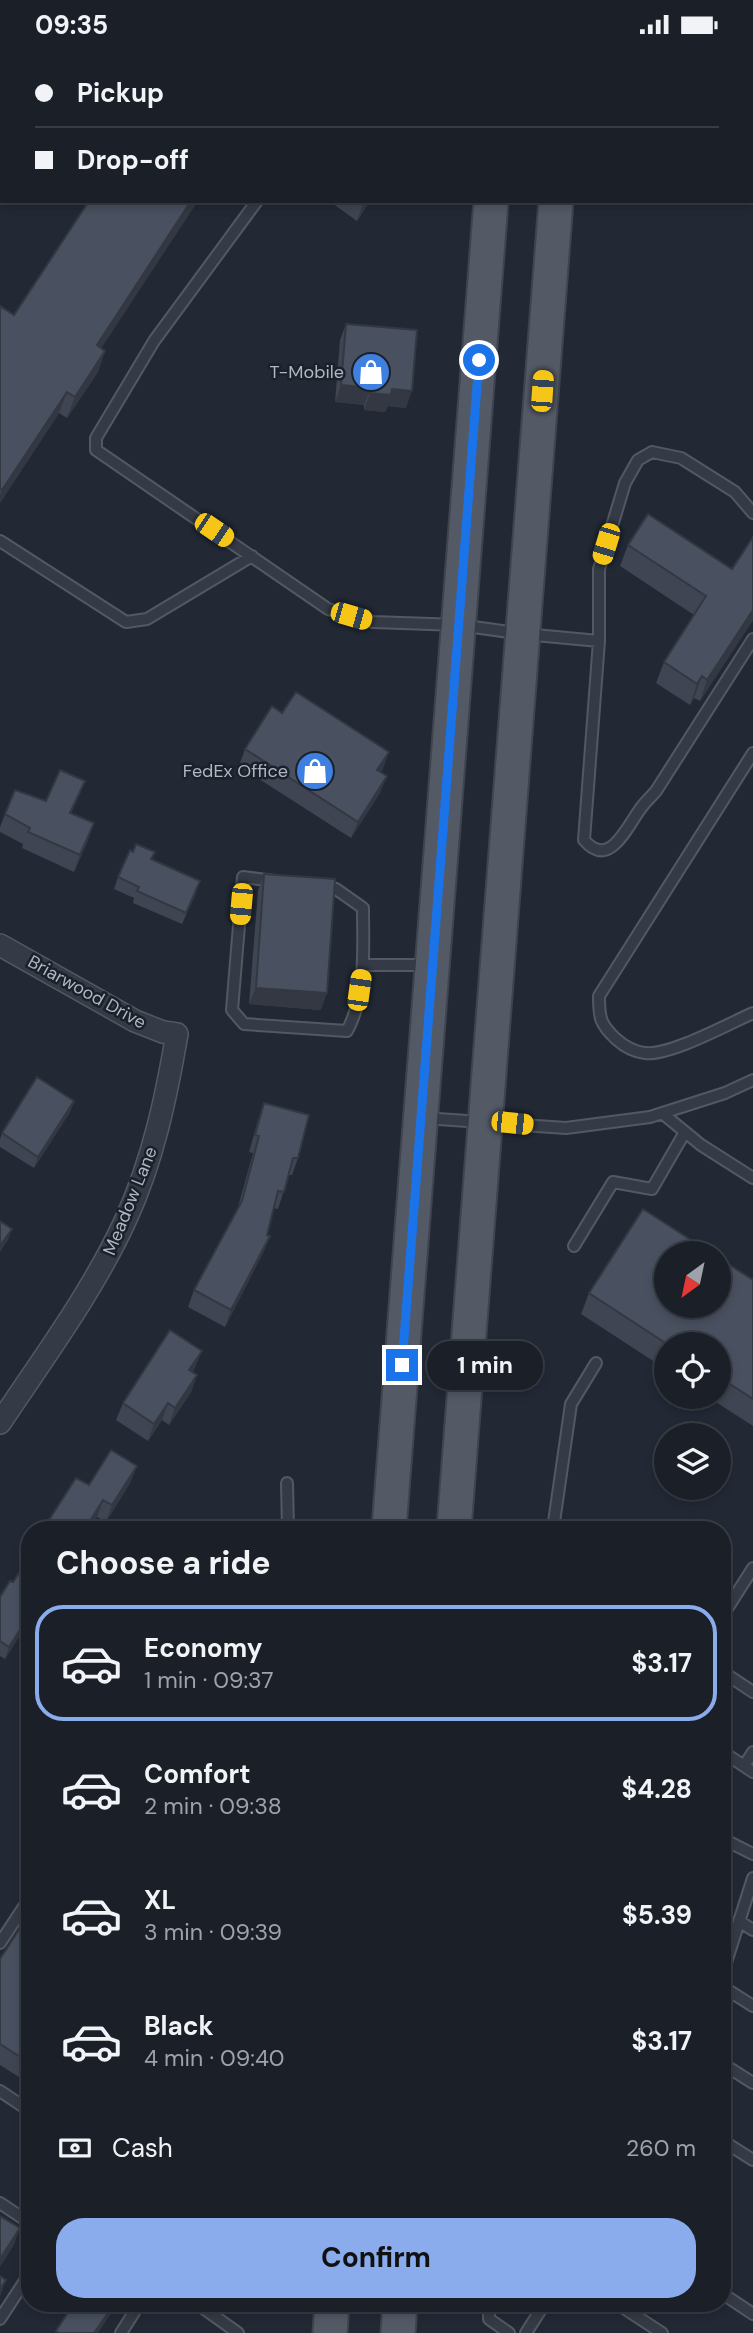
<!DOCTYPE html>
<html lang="en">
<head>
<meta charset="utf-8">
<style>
	:root { --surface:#1a1f28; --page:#272c34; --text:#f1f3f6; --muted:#9fa2a8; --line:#383d45; --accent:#8bacec }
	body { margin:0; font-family:"DM Sans",sans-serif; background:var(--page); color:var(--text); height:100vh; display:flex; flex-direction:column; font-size:26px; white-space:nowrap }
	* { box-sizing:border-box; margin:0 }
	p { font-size:23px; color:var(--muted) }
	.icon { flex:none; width:38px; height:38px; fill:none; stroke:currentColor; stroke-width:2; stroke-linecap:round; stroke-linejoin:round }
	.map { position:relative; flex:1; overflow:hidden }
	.details { position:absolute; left:21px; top:1472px; width:710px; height:791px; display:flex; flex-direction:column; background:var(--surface); border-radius:28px; box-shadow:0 4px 10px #0003,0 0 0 2px var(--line) }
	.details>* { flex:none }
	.banner { position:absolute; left:0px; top:0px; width:754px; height:154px; box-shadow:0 4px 10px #0003,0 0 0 2px var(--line); display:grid; align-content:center; height:154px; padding:0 35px; background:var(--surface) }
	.needle { width:46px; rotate:213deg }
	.fabs { position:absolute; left:654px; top:1192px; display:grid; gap:14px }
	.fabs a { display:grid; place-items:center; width:77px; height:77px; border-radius:50%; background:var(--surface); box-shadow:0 4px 10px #0003,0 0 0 2px var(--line); font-size:35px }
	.end { position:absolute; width:32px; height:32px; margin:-16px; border:9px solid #1a73e8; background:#fff; box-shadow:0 0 0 4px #fff }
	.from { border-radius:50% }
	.bubble { position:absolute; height:49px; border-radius:24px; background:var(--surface); box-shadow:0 4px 10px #0003,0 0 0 2px var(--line); font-size:23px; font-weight:700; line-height:49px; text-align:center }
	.car { position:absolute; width:21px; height:42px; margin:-21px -10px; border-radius:9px; box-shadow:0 0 5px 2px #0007; background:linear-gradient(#f5c518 24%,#345 0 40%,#f5c518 0 76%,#345 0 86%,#f5c518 0) }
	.banner b { display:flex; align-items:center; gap:24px; height:66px; font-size:26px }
	.banner b+b { border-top:2px solid var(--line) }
	.banner i { width:18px; height:18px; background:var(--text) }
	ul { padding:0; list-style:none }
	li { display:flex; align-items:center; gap:21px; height:116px; margin:0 14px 10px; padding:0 21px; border:4px solid transparent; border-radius:28px }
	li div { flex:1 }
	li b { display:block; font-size:26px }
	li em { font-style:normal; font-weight:700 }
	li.on { border-color:var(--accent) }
	li>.icon { width:63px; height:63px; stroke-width:1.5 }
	h2 { padding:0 35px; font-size:32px; line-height:84px }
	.pay { display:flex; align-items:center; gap:18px; height:77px; padding:0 35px; font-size:26px }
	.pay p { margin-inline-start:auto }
	.button { display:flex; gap:14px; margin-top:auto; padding:14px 35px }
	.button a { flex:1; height:80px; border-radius:28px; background:var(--accent); color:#111; font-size:28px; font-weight:700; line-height:80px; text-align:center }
	.status { display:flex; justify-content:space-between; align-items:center; height:49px; padding:0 35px; background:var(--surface); direction:ltr }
	.status svg { height:19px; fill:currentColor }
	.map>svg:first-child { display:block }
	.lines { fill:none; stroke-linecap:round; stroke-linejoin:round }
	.service-casing { stroke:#535963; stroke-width:14 }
	.minor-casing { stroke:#535963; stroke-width:24 }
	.primary-casing { stroke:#3f444f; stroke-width:37 }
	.service { stroke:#353b46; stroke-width:10 }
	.minor { stroke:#353b46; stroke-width:21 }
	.primary { stroke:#535a66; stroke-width:33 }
	.wall { fill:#3f4552 }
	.shaded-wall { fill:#333842 }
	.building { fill:#49505f; stroke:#333842; stroke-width:2 }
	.route { stroke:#1a73e8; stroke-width:9 }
	.labels { text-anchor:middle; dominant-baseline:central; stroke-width:5; stroke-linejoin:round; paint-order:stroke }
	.poi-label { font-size:18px; fill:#b0b6c2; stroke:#1b212a; text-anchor:end }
	.street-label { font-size:18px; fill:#b0b6c2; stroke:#1b212a }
</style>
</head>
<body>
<div class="status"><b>09:35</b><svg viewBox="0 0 49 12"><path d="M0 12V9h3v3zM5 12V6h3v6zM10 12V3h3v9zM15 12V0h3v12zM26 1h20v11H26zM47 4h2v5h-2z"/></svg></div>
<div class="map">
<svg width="753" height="2284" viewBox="0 0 753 2284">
	<rect width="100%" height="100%" fill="#222935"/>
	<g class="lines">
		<defs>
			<path id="service" d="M477,0L484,2
				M363,2L366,0
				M752,23H753
				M257,152L154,292L96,389V401L328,560L373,573L459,576L524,585L599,592
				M753,464L735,443L681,409L652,403L638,411L625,434L599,520V592L584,791C610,821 627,777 641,759C645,753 651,748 656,742L753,590
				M0,492L126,573L147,570L252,507
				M753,704L599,947C599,969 600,975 616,990C625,998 634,1003 645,1004C670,1007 728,975 753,964
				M243,828L336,840L363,859C363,899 367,945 347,982L244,975L232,961Z
				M363,916H430
				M662,1064L701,1096L753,1129
				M424,1069L566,1079L650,1068L725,1044L753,1031
				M574,1197L613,1133L652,1140L685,1083
				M287,1434L288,1480
				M553,1480L571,1355L596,1314
				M723,1566L753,1519
				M723,1623L753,1643
				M723,1703L753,1723
				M744,1717L753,1703
				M723,1790L753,1805
				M739,1872L753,1881
				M0,1894L27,1853L30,1855
				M723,1923L753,1829
				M723,1938L753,1957
				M723,2015L753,2034
				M0,2042L30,2062
				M723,2092L753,2111
				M0,2154L27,2172L30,2178
				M723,2245L753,2265
				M196,2254L238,2284
				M489,2254V2270L509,2284
				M616,2254L662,2284
				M0,2270L30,2224
				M121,2284L140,2254
				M526,2284L545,2254"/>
			<path id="minor" d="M0,896L135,972L163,983L177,985C166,1049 153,1111 126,1170C93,1242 44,1308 0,1374"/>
			<path id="primary" d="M502,2V0
				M567,2V0
				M389,1480L491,152
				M454,1480L556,152
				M330,2284L332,2254
				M398,2284L400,2254"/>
		</defs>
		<use href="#service" class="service-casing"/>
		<use href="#minor" class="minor-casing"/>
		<use href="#primary" class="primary-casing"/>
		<use href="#service" class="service"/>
		<use href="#minor" class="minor"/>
		<use href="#primary" class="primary"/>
	</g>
	<path class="wall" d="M0,0H96L95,2H2V117L0,116Z
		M329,152H370L357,172Z
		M0,257L14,266L101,299L105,302L98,323L67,369L59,364L0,454Z
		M346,275L406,359L388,357L385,363L364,361V356L335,353L340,291Z
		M753,488V571L700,652L694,649L690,656L656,634L664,613L694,566L620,517L628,496L732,520Z
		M282,664L389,703L380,723V744L351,789L239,717L245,700Z
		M85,732L71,764L88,791L74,823L22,799L23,795L0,783V778L5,765L46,752Z
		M152,811L196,844L182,875L133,854L134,849L114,840L118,828Z
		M264,825L321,961L249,955L258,842Z
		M74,1052L70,1063L34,1119L0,1098V1090L2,1084Z
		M264,1054L298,1109L292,1126H289L278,1160L274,1159L267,1186L270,1187L263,1204L225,1278L188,1258L194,1241L238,1158L253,1104L249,1103L258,1071Z
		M753,1231V1377L708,1348H719V1295H667V1321L581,1265L589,1244Z
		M195,1319L193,1323L197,1326L191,1343L169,1376L162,1371L148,1392L116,1371L123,1354Z
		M137,1417L130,1434L106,1473L97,1468L89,1480H46L49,1471L89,1436Z
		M30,1523V1570L5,1610L0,1607V1548L13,1533Z
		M30,1881V2035L0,2016V1910Z"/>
	<path class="shaded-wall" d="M191,152H198L89,318L97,296Z
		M365,152H370L357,172L363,155Z
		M105,302L98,323L67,369L75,348Z
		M341,336L371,339L364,356L335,353Z
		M392,340L412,342L406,359L388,357L385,363L364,361L370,344Z
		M67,343L59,364L0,454V447L2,441Z
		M753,561V571L700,652L707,631Z
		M702,627L694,649L690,656L697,635Z
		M389,703L383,720L371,738L377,721Z
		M387,727L380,744L351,789L358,773Z
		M85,732L78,749L64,781L70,764Z
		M94,774L88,791L74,823L80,806Z
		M256,939L327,944L321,961L249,955Z
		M74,1052L70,1063L34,1119L38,1108Z
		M12,1180L8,1191L0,1203V1197Z
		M270,1187L263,1204L225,1278L231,1261Z
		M202,1302L195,1319L183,1338L189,1321Z
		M197,1326L191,1343L169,1376L175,1359Z
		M168,1354L162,1371L148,1392L154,1375Z
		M137,1417L130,1434L106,1473L112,1456Z
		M103,1451L97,1468L89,1480H85Z
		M30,1565V1570L5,1610L9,1598Z
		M20,2179L14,2196L0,2218V2210Z
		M6,2231L0,2248V2240Z
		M115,2254H118L98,2284H94Z"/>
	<path class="building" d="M0,0H87L85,2H2V91L0,90Z
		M173,0H312L310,2H172Z
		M89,152H191L97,296L105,302L75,348L67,343L2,441L0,439V257L14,266Z
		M346,275L417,281L412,342L392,340L391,346L370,344L371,339L341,336Z
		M648,465L732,520L753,488V561L707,631L702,627L697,635L664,613L706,547L628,496Z
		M296,643L389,703L377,721L387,727L358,773L245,700L272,657L282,664Z
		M60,721L85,732L70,764L94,774L80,806L28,783L30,779L5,765L15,741L46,752Z
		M136,795L155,803L151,810L200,832L186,864L137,842L139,838L118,828L130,801L133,803Z
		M264,825L335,830L327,944L256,939Z
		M37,1028L74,1052L38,1108L2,1084Z
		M264,1054L309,1066L298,1109H293L284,1143L278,1142L267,1186L270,1187L231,1261L194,1241L242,1152L259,1087L255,1086Z
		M643,1160L711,1204H667V1256H719V1209L753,1231V1350L719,1328V1295H667L589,1244Z
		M0,1172L12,1180L0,1197Z
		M170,1281L202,1302L189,1321L197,1326L175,1359L168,1354L154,1375L123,1354Z
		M111,1401L137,1417L112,1456L103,1451L85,1480H65L49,1471L76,1429L89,1436Z
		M23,1518L30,1523V1565L9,1598L0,1592V1548L10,1532L13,1533Z
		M22,1876L30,1881V2014L0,1995V1910Z
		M0,2167L20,2179L0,2210Z
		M0,2227L6,2231L0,2240Z
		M74,2254H115L94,2284H59L56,2282Z"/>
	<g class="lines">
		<path class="route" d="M402,1316L479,311"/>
	</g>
	<defs>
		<symbol id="shop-disc" viewBox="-11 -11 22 22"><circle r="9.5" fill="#3f7fe0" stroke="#1b212a"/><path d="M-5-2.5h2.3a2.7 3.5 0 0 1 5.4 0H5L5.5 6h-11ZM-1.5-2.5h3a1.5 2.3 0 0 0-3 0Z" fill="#fff"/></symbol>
	</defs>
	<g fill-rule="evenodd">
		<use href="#shop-disc" x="349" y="301" width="44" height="44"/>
		<use href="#shop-disc" x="293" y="700" width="44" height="44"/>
	</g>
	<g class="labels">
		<g class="poi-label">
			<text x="344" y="323">T-Mobile</text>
			<text x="288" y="722">FedEx Office</text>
		</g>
		<g class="street-label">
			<text transform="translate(87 943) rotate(29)">Briarwood Drive</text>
			<text transform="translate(130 1152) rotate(-68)">Meadow Lane</text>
		</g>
	</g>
</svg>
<div class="fabs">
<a><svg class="needle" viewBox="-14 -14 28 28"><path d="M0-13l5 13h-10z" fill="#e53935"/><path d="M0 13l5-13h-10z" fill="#9fa2a8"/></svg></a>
<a><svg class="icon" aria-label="locate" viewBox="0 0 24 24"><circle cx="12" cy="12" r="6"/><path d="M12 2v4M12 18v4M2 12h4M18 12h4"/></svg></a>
<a><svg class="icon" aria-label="layers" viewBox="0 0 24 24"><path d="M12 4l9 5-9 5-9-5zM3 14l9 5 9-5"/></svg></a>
</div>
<i class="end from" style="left:479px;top:311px"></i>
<i class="end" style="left:402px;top:1316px"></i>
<div class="bubble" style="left:427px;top:1292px;width:116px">1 min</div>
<i class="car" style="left:542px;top:342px;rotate:4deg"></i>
<i class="car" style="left:214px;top:481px;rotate:124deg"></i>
<i class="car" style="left:606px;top:495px;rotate:197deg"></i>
<i class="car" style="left:351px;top:567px;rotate:106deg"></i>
<i class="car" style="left:241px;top:855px;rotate:185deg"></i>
<i class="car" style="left:359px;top:941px;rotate:8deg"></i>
<i class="car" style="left:512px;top:1074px;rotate:96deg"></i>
<div class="banner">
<b><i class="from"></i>Pickup</b>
<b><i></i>Drop-off</b>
</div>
<section class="details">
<h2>Choose a ride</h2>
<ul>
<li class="on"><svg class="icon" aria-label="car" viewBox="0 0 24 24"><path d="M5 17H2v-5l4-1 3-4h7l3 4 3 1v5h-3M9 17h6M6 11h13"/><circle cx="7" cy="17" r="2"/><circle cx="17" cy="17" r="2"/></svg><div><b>Economy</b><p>1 min · 09:37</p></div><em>$3.17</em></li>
<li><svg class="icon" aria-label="car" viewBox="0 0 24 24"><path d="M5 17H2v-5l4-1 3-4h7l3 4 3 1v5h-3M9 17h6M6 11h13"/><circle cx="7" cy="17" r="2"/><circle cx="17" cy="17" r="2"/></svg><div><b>Comfort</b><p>2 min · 09:38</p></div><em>$4.28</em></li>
<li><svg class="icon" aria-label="car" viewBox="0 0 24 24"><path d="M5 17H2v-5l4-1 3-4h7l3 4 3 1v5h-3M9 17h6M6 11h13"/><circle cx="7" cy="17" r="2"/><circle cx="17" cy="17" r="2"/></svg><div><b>XL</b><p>3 min · 09:39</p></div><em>$5.39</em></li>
<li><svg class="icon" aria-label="car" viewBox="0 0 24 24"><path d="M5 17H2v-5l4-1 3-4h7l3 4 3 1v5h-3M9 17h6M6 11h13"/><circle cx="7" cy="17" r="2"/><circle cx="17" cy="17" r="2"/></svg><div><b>Black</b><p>4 min · 09:40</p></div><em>$3.17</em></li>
</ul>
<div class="pay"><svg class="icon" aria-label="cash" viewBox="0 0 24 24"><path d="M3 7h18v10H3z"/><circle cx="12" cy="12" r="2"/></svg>Cash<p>260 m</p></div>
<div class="button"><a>Confirm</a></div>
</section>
</div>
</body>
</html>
